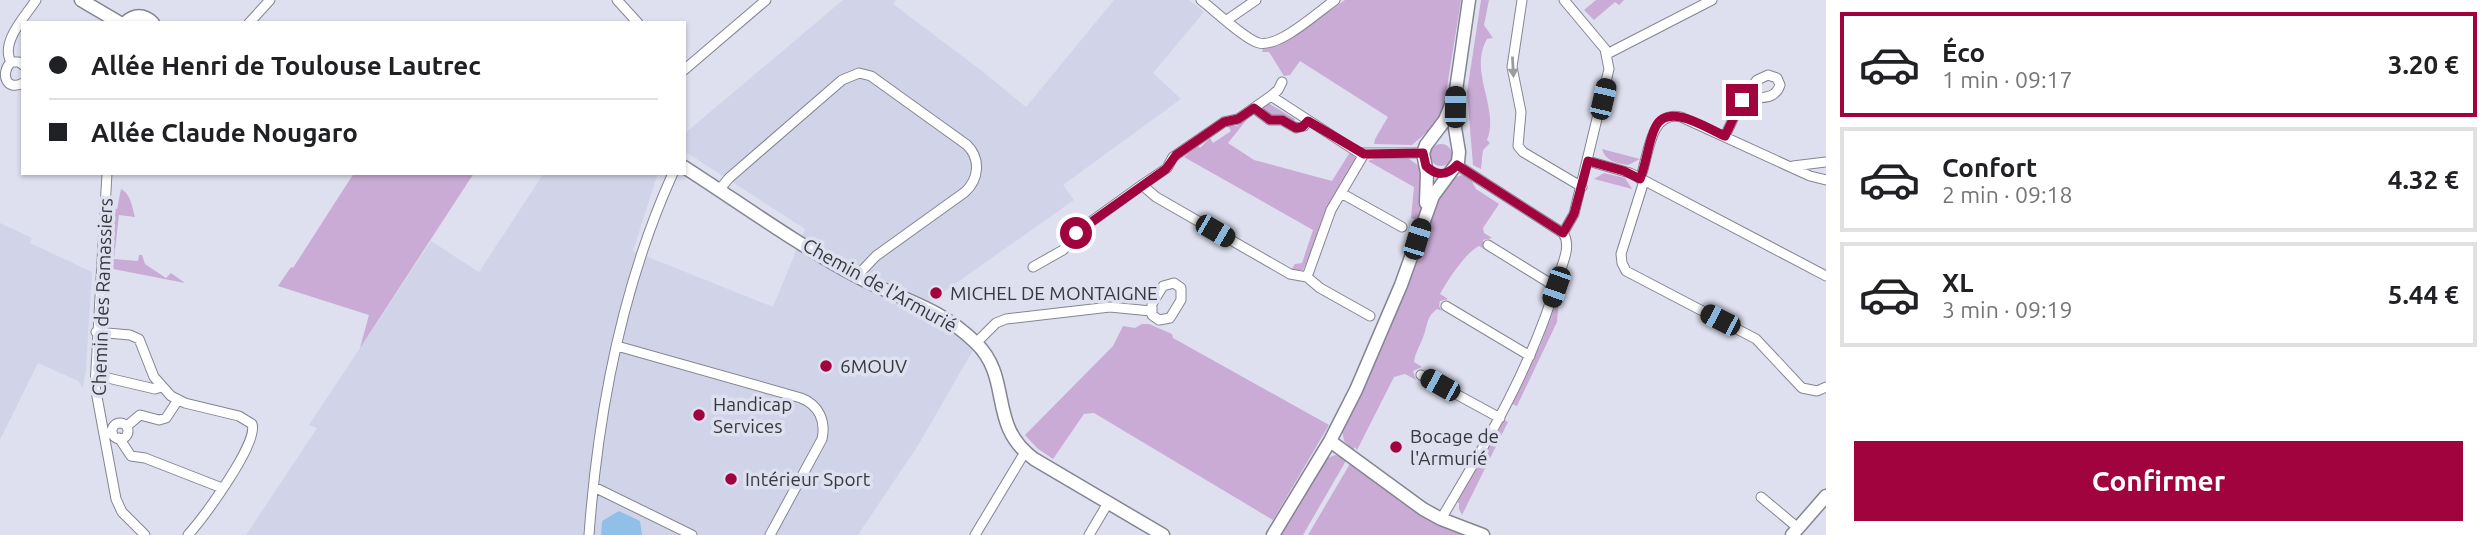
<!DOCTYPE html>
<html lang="fr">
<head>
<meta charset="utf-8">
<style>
	:root { --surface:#fff; --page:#f6f6f6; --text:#202124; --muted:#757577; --line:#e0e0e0; --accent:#a1033f }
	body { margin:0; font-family:Ubuntu,sans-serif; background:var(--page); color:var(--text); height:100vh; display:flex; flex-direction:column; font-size:26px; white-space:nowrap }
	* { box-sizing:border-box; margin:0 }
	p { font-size:23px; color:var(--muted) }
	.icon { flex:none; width:38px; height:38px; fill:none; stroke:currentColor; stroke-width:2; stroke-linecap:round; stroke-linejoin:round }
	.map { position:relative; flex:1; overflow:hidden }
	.sheet { display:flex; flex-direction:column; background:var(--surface); width:665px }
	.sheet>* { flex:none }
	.guide { position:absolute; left:21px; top:21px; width:665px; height:154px; border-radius:0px; box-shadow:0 2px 5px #0004; display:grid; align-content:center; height:154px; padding:0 28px; background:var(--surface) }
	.end { position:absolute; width:32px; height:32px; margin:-16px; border:9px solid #a1033f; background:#fff; box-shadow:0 0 0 4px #fff }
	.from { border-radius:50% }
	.car { position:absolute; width:21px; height:42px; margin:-21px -10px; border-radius:9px; box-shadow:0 0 5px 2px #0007; background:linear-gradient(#222 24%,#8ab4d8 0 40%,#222 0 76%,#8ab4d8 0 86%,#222 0) }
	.guide b { display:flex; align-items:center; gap:24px; height:66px; font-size:26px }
	.guide b+b { border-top:2px solid var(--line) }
	.guide i { width:18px; height:18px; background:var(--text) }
	ul { padding:12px 0 0; list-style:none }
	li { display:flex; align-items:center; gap:21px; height:105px; margin:0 14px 10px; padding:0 14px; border:4px solid var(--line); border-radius:0px }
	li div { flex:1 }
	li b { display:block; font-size:26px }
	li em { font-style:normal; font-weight:600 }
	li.current { border-color:var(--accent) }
	li>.icon { width:63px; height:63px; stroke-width:1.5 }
	.primary-button { display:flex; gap:14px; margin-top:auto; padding:14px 28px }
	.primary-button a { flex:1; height:80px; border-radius:0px; background:var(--accent); color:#fff; font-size:28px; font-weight:600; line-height:80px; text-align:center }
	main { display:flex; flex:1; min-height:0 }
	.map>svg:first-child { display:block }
	.built { fill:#d1d4e9 }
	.green { fill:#caabd6 }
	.water { fill:#90c0e8 }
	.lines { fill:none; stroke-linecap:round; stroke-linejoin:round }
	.street-casing { stroke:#848592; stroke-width:11 }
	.secondary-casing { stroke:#848592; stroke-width:15 }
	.street { stroke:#fff; stroke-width:9 }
	.secondary { stroke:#fff; stroke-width:12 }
	.oneway { fill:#9b9c9e }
	.route { stroke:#a1033f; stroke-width:9 }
	.poi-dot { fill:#a1033f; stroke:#dee0ef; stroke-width:2.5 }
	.labels { text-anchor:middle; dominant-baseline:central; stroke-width:7; stroke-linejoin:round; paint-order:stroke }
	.street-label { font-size:19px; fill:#37383e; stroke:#dee0ef }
	.poi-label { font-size:19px; fill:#37383e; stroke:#dee0ef; text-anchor:start }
</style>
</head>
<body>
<main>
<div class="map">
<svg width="1826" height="535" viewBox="0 0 1826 535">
	<rect width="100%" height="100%" fill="#dee0ef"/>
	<path class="built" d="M843,0H896L893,4L982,71L1026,107L1114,0H1189L1204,12L1153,73L1181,99L1063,185L1074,200L918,310L947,328L973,350L919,444L858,535H246L317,428L309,425L431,241L479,272L544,173H658L633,251L773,307L805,229L684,151V134Z
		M0,223L32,238L30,243L92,272L86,370L83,388L78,381L38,363L0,440Z"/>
	<path class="green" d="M1345,0H1461L1444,106L1435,125L1412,145L1374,144L1375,139L1388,117L1300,61L1290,75L1284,76L1269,52H1262L1263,49L1278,46Z
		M1481,0H1489L1484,25L1493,38L1487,39C1468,72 1500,108 1487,140L1490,143L1483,150L1481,169L1473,165L1467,92Z
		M1596,0H1624L1619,5L1615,2L1594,20L1584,10Z
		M1268,103L1295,119L1293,122C1281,114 1271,120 1262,108Z
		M1248,118L1228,143L1254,160L1332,181L1350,152L1356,159L1303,270H1291L1295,264L1302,263L1313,230L1184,157L1198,146L1200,148L1210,138L1213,143L1231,131L1228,126H1237Z
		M1430 155a11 11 0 1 1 22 0a11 11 0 1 1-22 0Z
		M1602,149L1640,159L1628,165C1617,163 1606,162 1602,149Z
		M1379,157L1408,158L1419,166L1423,202L1418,221L1411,218L1414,187L1368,161Z
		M354,173H474L360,348L369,315L278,286L291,267L293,268Z
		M1604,173L1625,178L1632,189L1594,179Z
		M1462,175L1470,178L1476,189L1499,204L1483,228L1484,233L1492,238L1483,240L1484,249L1479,246C1466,252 1447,281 1440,294L1448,299L1440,301L1439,306L1442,311L1437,309C1425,318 1428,327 1422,340C1419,348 1415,353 1414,362L1422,367L1413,371L1416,380L1405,374L1394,377L1357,450L1355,447L1353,450L1344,441L1342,430L1385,341L1406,286L1434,202L1450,179Z
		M121,189C131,194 132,207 135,217L119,215L114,259L138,261L139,255H142L145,264L166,278L171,273L185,283L108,268L111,208L117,209Z
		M1559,296L1557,322L1517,406L1512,404L1537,348H1539Z
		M1142,324H1149L1172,334L1173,338L1329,425L1273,520L1094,413L1084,414L1053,459L1037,448L1025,435L1113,346L1123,326L1135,328Z
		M1504,420L1508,422L1462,515L1459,509V503L1457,502Z
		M1335,455L1347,459L1303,535H1278L1328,458Z
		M1351,462L1424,517L1471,535H1308Z"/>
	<path class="water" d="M619,511L640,521L642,535H601L602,521Z"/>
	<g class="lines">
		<defs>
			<path id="street" d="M617,0L638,23
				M1201,0C1214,10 1246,40 1259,43C1279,48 1318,12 1335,0
				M1522,0L1512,67L1521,112L1518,146L1523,152L1582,187
				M1227,20L1256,0
				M249,23L270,0
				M1607,54L1712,0
				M11,62C0,42 25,17 36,0
				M11,62C0,73 6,92 23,83
				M11,62H19L23,65
				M684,70L766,0
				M1271,96L1278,90L1282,82
				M1254,108L1270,120H1282L1296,128L1304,126L1308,121
				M1725,136L1742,100C1756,95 1774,103 1780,85L1777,78L1768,75L1757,80L1742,100
				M1364,154L1331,210L1307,277L1290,274L1156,197L1142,185L1167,168L1173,157L1224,122L1238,119L1271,96L1359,153H1423
				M1588,161L1630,173L1826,276
				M1793,166L1826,162
				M107,173L95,386L116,499L122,512L145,535
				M1640,179C1649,157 1649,110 1681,117L1810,176L1826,180
				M1644,181L1621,254L1622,263L1626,271L1756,339L1802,388L1817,391L1826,387
				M719,190L729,178L842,80L859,73L871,76L967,145C981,159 979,179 965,192L876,256L856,277
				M1341,193L1402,227
				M1563,233L1574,214L1609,69L1605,49L1564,0
				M1488,245L1556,287
				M1033,267L1063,250L1085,226L1142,185
				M1307,277L1320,288L1370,316
				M1174,283L1181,288V300L1170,318L1159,320L1152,315V304L1163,286Z
				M1446,306L1530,356
				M96,332L130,335L139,339L154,377L171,396L185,403L239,416L252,424C259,443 203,518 188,535
				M976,343L996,323L1006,319L1110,307L1151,311
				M617,346L801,398C819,405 826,421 822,439L770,535
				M1421,375L1500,418
				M108,378L155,389L161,387
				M112 431a8 8 0 1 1 16 0a8 8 0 1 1-16 0Z
				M127,426L140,415L159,420L166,418L178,400
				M119,438L131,456L145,458L222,488
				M594,487L692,535
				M1761,497L1798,528
				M1441,519C1487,442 1533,365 1558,278C1562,264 1572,246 1563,233L1457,165
				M589,535C598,412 622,286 673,173
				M975,535L1025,452
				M1089,535L1108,503"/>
			<path id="secondary" d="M81,0L120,23
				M125,23C134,14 144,14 153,23
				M684,167C740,203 798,245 856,276C900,300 937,305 976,343C1013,379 987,425 1034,459L1163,535
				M1426,203L1427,173L1423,153L1426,145L1445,120L1451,105
				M1330,441L1423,509L1441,519L1483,535
				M1273,535L1330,441L1356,390L1401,285L1433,196L1458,162L1459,152L1455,128L1456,90L1469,0
				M1792,535L1826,496"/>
		</defs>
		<use href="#street" class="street-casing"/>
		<use href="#secondary" class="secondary-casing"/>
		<use href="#street" class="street"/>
		<use href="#secondary" class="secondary"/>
	</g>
	<defs><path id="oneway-solid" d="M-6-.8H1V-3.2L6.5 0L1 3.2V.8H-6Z" transform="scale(1.75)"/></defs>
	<use class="oneway" href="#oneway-solid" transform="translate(1513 67) rotate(87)"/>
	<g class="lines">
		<path class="route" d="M1076,233L1166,169L1176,155L1224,122L1238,119L1254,108L1270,120H1282L1296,128L1302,127L1308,121L1364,154L1423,153L1426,166C1436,176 1447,176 1457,165L1563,233L1574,214L1588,161L1624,171L1640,179C1647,162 1648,141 1656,126C1669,102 1708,129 1725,136L1742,100"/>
	</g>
	<g class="poi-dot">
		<circle cx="936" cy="293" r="7"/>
		<circle cx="826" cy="366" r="7"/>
		<circle cx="699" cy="415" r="7"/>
		<circle cx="1396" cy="447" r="7"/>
		<circle cx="731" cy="479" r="7"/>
	</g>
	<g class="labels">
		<g class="street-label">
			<text transform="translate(880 285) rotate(29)">Chemin de l'Armurié</text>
			<text transform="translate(102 297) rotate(-88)">Chemin des Ramassiers</text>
		</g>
		<g class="poi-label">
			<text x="950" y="293">MICHEL DE MONTAIGNE</text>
			<text x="840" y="366">6MOUV</text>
			<text x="713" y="404">Handicap<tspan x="713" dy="22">Services</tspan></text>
			<text x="1410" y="436">Bocage de<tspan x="1410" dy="22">l'Armurié</tspan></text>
			<text x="745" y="479">Intérieur Sport</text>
		</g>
	</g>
</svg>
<i class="end from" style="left:1076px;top:233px"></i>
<i class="end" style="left:1742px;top:100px"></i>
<i class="car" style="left:1603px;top:99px;rotate:13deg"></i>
<i class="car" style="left:1455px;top:107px;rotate:1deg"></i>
<i class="car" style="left:1215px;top:231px;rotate:120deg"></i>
<i class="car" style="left:1417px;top:239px;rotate:17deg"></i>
<i class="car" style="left:1556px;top:287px;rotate:199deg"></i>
<i class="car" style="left:1720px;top:320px;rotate:297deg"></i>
<i class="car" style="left:1440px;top:385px;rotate:299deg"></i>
<div class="guide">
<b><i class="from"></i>Allée Henri de Toulouse Lautrec</b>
<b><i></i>Allée Claude Nougaro</b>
</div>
</div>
<section class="sheet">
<ul>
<li class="current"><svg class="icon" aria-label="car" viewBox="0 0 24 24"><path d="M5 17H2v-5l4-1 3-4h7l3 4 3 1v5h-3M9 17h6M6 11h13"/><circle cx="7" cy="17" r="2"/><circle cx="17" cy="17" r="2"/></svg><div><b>Éco</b><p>1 min · 09:17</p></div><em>3.20 €</em></li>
<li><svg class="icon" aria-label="car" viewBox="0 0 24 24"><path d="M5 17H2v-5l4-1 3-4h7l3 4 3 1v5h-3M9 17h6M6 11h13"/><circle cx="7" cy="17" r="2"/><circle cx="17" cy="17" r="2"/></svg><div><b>Confort</b><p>2 min · 09:18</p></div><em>4.32 €</em></li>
<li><svg class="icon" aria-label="car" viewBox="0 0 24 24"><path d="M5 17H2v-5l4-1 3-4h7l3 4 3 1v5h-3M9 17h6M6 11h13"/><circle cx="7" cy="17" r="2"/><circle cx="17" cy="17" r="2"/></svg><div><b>XL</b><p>3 min · 09:19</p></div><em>5.44 €</em></li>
</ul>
<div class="primary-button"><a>Confirmer</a></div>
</section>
</main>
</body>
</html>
